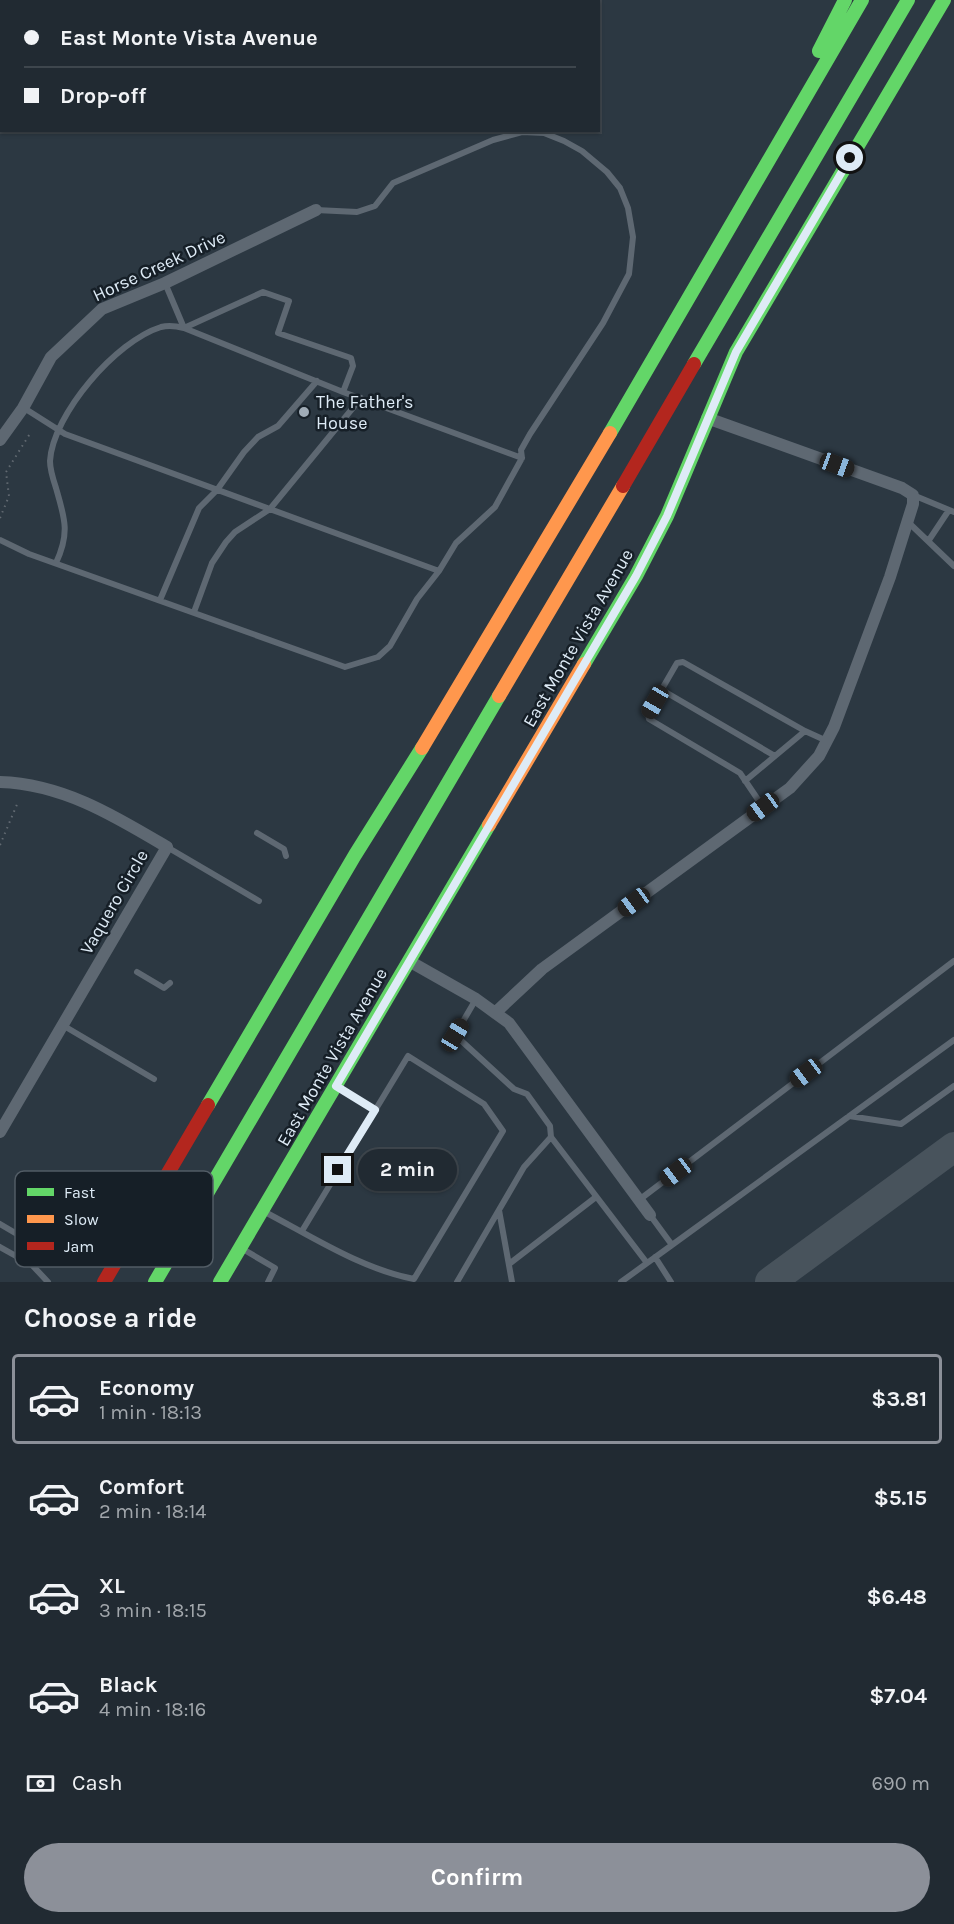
<!DOCTYPE html>
<html lang="en">
<head>
<meta charset="utf-8">
<style>
	:root { --surface:#212a32; --page:#29323a; --text:#f1f3f6; --muted:#a2a7ac; --line:#3e464d; --accent:#8c9099 }
	body { margin:0; font-family:Karla,sans-serif; background:var(--page); color:var(--text); height:100vh; display:flex; flex-direction:column; font-size:22px; white-space:nowrap }
	* { box-sizing:border-box; margin:0 }
	p { font-size:20px; color:var(--muted) }
	.icon { flex:none; width:33px; height:33px; fill:none; stroke:currentColor; stroke-width:2; stroke-linecap:round; stroke-linejoin:round }
	.map { position:relative; height:1282px; overflow:hidden }
	.details { display:flex; flex-direction:column; background:var(--surface); flex:1 }
	.details>* { flex:none }
	.banner { position:absolute; left:0px; top:0px; width:600px; height:132px; box-shadow:0 2px 4px #0004,0 0 0 2px var(--line); display:grid; align-content:center; height:132px; padding:0 24px; background:var(--surface) }
	.end { position:absolute; width:27px; height:27px; margin:-14px; border:8px solid #deebf6; background:#111; box-shadow:0 0 0 3px #111 }
	.from { border-radius:50% }
	.bubble { position:absolute; height:42px; border-radius:21px; background:var(--surface); box-shadow:0 2px 4px #0004,0 0 0 2px var(--line); font-size:20px; font-weight:700; line-height:42px; text-align:center }
	.car { position:absolute; width:18px; height:36px; margin:-18px -9px; border-radius:8px; box-shadow:0 0 4px 2px #0007; background:linear-gradient(#222 24%,#8ab4d8 0 40%,#222 0 76%,#8ab4d8 0 86%,#222 0) }
	.banner b { display:flex; align-items:center; gap:21px; height:57px; font-size:22px }
	.banner b+b { border-top:2px solid var(--line) }
	.banner i { width:15px; height:15px; background:var(--text) }
	ul { padding:0; list-style:none }
	li { display:flex; align-items:center; gap:18px; height:90px; margin:0 12px 9px; padding:0 12px; border:3px solid transparent; border-radius:6px }
	li div { flex:1 }
	li b { display:block; font-size:22px }
	li em { font-style:normal; font-weight:700 }
	li.selected { border-color:var(--accent) }
	li>.icon { width:54px; height:54px; stroke-width:1.5 }
	h2 { padding:0 24px; font-size:27px; line-height:72px }
	.pay { display:flex; align-items:center; gap:15px; height:66px; padding:0 24px; font-size:22px }
	.pay p { margin-inline-start:auto }
	.primary-button { display:flex; gap:12px; margin-top:auto; padding:12px 24px }
	.primary-button a { flex:1; height:69px; border-radius:36px; background:var(--accent); color:#fff; font-size:24px; font-weight:700; line-height:69px; text-align:center }
	.map>svg:first-child { display:block }
	.lines { fill:none; stroke-linecap:round; stroke-linejoin:round }
	.taxiway { stroke:#48535c; stroke-width:30 }
	.path { stroke:#626a72; stroke-width:2; stroke-dasharray:1.5 4.5; stroke-linecap:butt }
	.lane { stroke:#5e6872; stroke-width:6 }
	.street { stroke:#5e6872; stroke-width:12 }
	.fast { stroke:#63d668; stroke-width:14 }
	.slow { stroke:#ff974d; stroke-width:14 }
	.jam { stroke:#b3261e; stroke-width:14 }
	.route { stroke:#deebf6; stroke-width:8 }
	.poi-dot { fill:#a0acb7; stroke:#161f27; stroke-width:2 }
	.labels { text-anchor:middle; dominant-baseline:central; stroke-width:5; stroke-linejoin:round; paint-order:stroke }
	.street-label { font-size:18px; fill:#deebf6; stroke:#161f27 }
	.poi-label { font-size:18px; fill:#deebf6; stroke:#161f27; text-anchor:start }
	.key { fill:#161f27; stroke:#525c65; stroke-width:1.5 }
	.key-label { font-size:16px; fill:#deebf6 }
</style>
</head>
<body>
<div class="map">
<svg width="954" height="1282" viewBox="0 0 954 1282">
	<rect width="100%" height="100%" fill="#2c3842"/>
	<g class="lines">
		<path class="taxiway" d="M770,1282L954,1147"/>
		<path class="path" d="M0,518L9,496L6,472L31,432
			M0,845L18,802"/>
		<path class="lane" d="M316,210L357,212L375,206L393,183L493,140L522,132L544,133L564,141L582,151L607,172L620,188L628,208L633,237L629,274L603,323L530,434L521,450L522,458
			M24,408L65,434L439,571L456,543L495,507L522,458L343,392L353,366L351,358L278,333L289,301L263,292L184,328L165,283
			M913,495L954,512
			M908,522L954,566
			M0,540L29,554L345,667L378,657L390,646L417,599L439,571
			M929,540L949,510
			M56,563C70,533 65,519 56,488C53,479 50,470 50,461C53,414 116,341 161,327C169,325 176,326 184,328L343,392
			M160,600L199,508L217,490L244,452L258,437L278,426L317,381
			M194,612L212,563L226,542L235,532L270,509L361,398
			M662,690L775,756
			M805,731L827,741
			M745,781L805,731L683,662L677,663L648,713L649,719L740,773L763,807
			M257,833L284,849L286,856
			M167,847L259,901
			M137,972L164,988L170,983
			M64,1026L154,1079
			M337,1087L375,1110
			M849,1116L901,1124L954,1086
			M551,1137L647,1263
			M49,1189L79,1207
			M639,1200L954,961
			M499,1210L512,1282
			M263,1211C311,1236 361,1269 414,1279L503,1131L484,1104L408,1056L302,1231
			M650,1215L672,1245L954,1040
			M0,1224L51,1254
			M0,1247L32,1265L48,1282
			M241,1248L275,1268L268,1282
			M655,1257L671,1282
			M509,1264L596,1197
			M457,1282L524,1167L551,1137L550,1126L527,1094L514,1089L455,1035L476,999
			M621,1282L672,1245"/>
		<path class="street" d="M0,440L23,408L51,357L102,309L165,283L316,210
			M0,782C63,784 115,816 167,847L0,1132
			M409,961L476,999L509,1023L650,1215
			M495,1013L542,969L790,788L819,756L834,727L890,577L913,504V495L902,488L707,418"/>
		<path class="fast" d="M819,51L845,0
			M694,364L908,0
			M610,433L862,0
			M584,664L636,576L667,516L736,352L944,0
			M208,1105L355,855L422,748
			M155,1282L499,696
			M220,1282L489,825"/>
		<path class="slow" d="M499,696L623,486
			M422,748L610,433
			M489,825L584,664"/>
		<path class="jam" d="M623,486L694,364
			M104,1282L208,1105"/>
	</g>
	<g class="lines">
		<path class="route" d="M338,1170L375,1110L336,1086L636,576L667,516L736,352L850,158"/>
	</g>
	<circle class="poi-dot" cx="304" cy="412" r="6"/>
	<g class="labels">
		<g class="street-label">
			<text transform="translate(159 266) rotate(-25)">Horse Creek Drive</text>
			<text transform="translate(578 638) rotate(-60)">East Monte Vista Avenue</text>
			<text transform="translate(114 902) rotate(-60)">Vaquero Circle</text>
			<text transform="translate(332 1057) rotate(-60)">East Monte Vista Avenue</text>
		</g>
		<g class="poi-label">
			<text x="316" y="402">The Father's<tspan x="316" dy="21">House</tspan></text>
		</g>
	</g>
	<rect x="15" y="1171" width="198" height="96" rx="9" class="key"/>
	<rect x="27" y="1188" width="27" height="8" fill="#63d668"/>
	<rect x="27" y="1215" width="27" height="8" fill="#ff974d"/>
	<rect x="27" y="1242" width="27" height="8" fill="#b3261e"/>
	<g class="key-label">
		<text x="64" y="1198">Fast</text>
		<text x="64" y="1225">Slow</text>
		<text x="64" y="1252">Jam</text>
	</g>
</svg>
<i class="end from" style="left:850px;top:158px"></i>
<i class="end" style="left:338px;top:1170px"></i>
<div class="bubble" style="left:358px;top:1149px;width:99px">2 min</div>
<i class="car" style="left:837px;top:465px;rotate:110deg"></i>
<i class="car" style="left:655px;top:702px;rotate:210deg"></i>
<i class="car" style="left:763px;top:807px;rotate:234deg"></i>
<i class="car" style="left:634px;top:902px;rotate:234deg"></i>
<i class="car" style="left:455px;top:1035px;rotate:31deg"></i>
<i class="car" style="left:806px;top:1073px;rotate:233deg"></i>
<i class="car" style="left:676px;top:1172px;rotate:233deg"></i>
<div class="banner">
<b><i class="from"></i>East Monte Vista Avenue</b>
<b><i></i>Drop-off</b>
</div>
</div>
<section class="details">
<h2>Choose a ride</h2>
<ul>
<li class="selected"><svg class="icon" aria-label="car" viewBox="0 0 24 24"><path d="M5 17H2v-5l4-1 3-4h7l3 4 3 1v5h-3M9 17h6M6 11h13"/><circle cx="7" cy="17" r="2"/><circle cx="17" cy="17" r="2"/></svg><div><b>Economy</b><p>1 min · 18:13</p></div><em>$3.81</em></li>
<li><svg class="icon" aria-label="car" viewBox="0 0 24 24"><path d="M5 17H2v-5l4-1 3-4h7l3 4 3 1v5h-3M9 17h6M6 11h13"/><circle cx="7" cy="17" r="2"/><circle cx="17" cy="17" r="2"/></svg><div><b>Comfort</b><p>2 min · 18:14</p></div><em>$5.15</em></li>
<li><svg class="icon" aria-label="car" viewBox="0 0 24 24"><path d="M5 17H2v-5l4-1 3-4h7l3 4 3 1v5h-3M9 17h6M6 11h13"/><circle cx="7" cy="17" r="2"/><circle cx="17" cy="17" r="2"/></svg><div><b>XL</b><p>3 min · 18:15</p></div><em>$6.48</em></li>
<li><svg class="icon" aria-label="car" viewBox="0 0 24 24"><path d="M5 17H2v-5l4-1 3-4h7l3 4 3 1v5h-3M9 17h6M6 11h13"/><circle cx="7" cy="17" r="2"/><circle cx="17" cy="17" r="2"/></svg><div><b>Black</b><p>4 min · 18:16</p></div><em>$7.04</em></li>
</ul>
<div class="pay"><svg class="icon" aria-label="cash" viewBox="0 0 24 24"><path d="M3 7h18v10H3z"/><circle cx="12" cy="12" r="2"/></svg>Cash<p>690 m</p></div>
<div class="primary-button"><a>Confirm</a></div>
</section>
</body>
</html>
